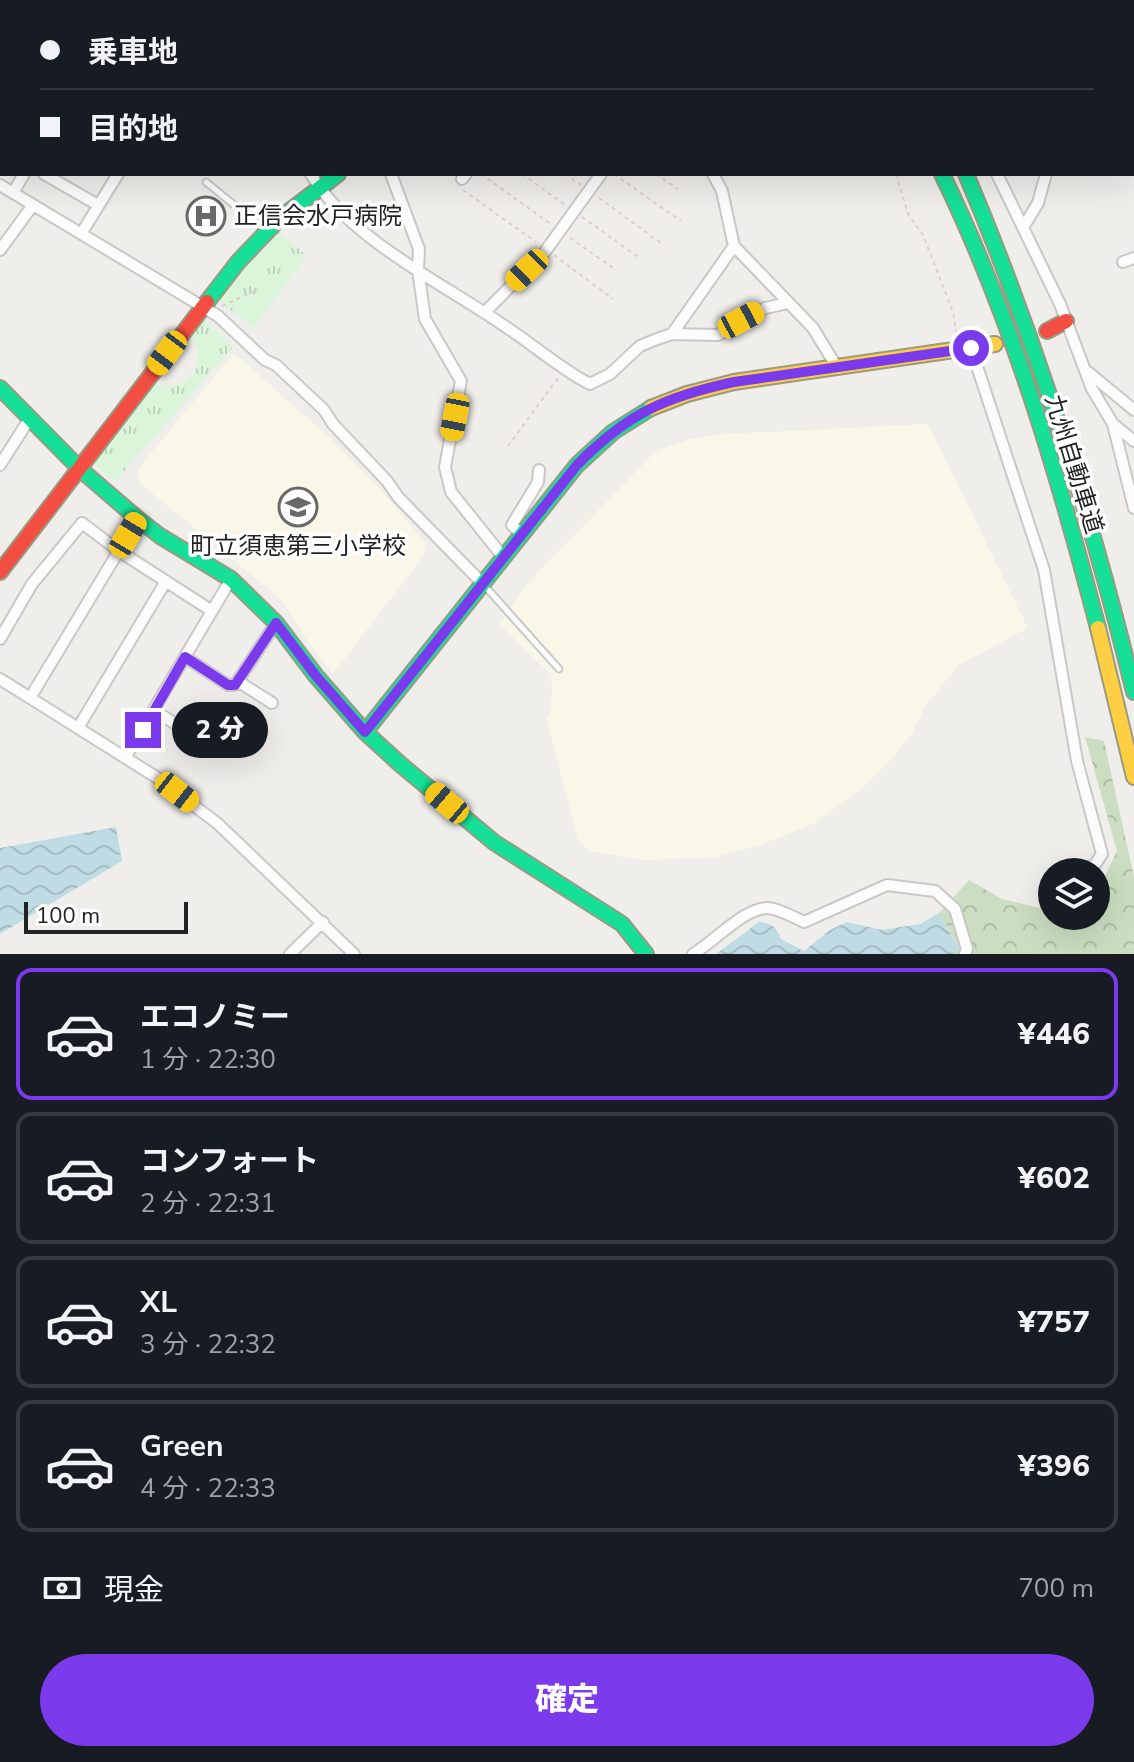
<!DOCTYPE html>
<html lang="ja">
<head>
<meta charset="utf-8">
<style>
	:root { --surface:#171b24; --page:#20242c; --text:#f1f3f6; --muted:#9ea1a6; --line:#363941; --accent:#7c3aed }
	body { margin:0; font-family:"Nunito Sans","Noto Sans JP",sans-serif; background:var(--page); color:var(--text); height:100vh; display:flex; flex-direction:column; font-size:30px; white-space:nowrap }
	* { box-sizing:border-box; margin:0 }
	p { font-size:26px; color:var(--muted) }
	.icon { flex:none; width:44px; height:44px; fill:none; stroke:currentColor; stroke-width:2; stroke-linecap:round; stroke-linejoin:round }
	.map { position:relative; height:954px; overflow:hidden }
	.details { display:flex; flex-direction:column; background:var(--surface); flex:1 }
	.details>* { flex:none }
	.top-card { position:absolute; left:0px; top:0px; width:1134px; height:176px; box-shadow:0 8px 32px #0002; display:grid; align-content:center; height:176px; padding:0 40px; background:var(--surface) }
	.buttons { position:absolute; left:1038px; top:858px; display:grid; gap:16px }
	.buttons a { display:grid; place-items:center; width:72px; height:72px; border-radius:50%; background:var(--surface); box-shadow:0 8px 32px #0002; font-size:40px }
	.scale { position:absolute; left:24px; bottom:20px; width:164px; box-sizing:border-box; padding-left:8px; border:4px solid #222; border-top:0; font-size:22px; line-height:28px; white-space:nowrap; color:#222; -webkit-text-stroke:6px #fff; paint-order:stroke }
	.end { position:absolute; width:36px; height:36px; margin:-18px; border:10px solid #7c3aed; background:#fff; box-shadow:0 0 0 4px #fff }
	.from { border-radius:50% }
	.bubble { position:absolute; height:56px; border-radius:28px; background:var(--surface); box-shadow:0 8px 32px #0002; font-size:26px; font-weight:800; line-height:56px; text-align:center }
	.car { position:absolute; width:24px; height:48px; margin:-24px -12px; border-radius:10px; box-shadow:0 0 6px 2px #0007; background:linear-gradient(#f5c518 24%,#345 0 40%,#f5c518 0 76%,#345 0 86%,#f5c518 0) }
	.top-card b { display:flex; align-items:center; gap:28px; height:76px; font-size:30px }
	.top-card b+b { border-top:2px solid var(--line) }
	.top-card i { width:20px; height:20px; background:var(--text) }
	ul { padding:14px 0 0; list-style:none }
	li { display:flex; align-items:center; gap:24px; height:132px; margin:0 16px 12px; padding:0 24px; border:4px solid var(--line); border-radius:16px }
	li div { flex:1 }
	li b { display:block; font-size:30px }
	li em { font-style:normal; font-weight:800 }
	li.selected { border-color:var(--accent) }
	li>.icon { width:72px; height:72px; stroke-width:1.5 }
	.pay { display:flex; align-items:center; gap:20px; height:88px; padding:0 40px; font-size:30px }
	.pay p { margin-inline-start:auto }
	.primary-button { display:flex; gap:16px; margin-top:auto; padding:16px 40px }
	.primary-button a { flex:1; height:92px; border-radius:48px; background:var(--accent); color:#fff; font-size:32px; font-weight:800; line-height:92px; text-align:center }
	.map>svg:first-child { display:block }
	.education { fill:#f8f7e8 }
	.forest { fill:url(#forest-crowns) }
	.park { fill:url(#park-tufts) }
	.water { fill:url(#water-waves) }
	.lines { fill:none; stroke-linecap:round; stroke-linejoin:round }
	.lane-casing { stroke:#c9c8c7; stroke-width:9 }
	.street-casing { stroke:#c9c8c7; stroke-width:14 }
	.fast-casing { stroke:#999a82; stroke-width:18 }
	.slow-casing { stroke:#999a82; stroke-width:18 }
	.jam-casing { stroke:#999a82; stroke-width:18 }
	.path { stroke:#dccecd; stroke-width:2; stroke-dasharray:4 4; stroke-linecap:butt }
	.lane { stroke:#fdfcfc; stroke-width:5 }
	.street { stroke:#fdfcfc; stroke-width:10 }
	.fast { stroke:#16e098; stroke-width:14 }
	.slow { stroke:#ffcf43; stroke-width:14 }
	.jam { stroke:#f24e42; stroke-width:14 }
	.route { stroke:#7c3aed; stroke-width:10 }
	.labels { text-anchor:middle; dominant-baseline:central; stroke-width:7; stroke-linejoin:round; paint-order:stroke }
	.poi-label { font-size:24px; fill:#222; stroke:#fff; text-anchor:start }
	.street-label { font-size:24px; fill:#222; stroke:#fff }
</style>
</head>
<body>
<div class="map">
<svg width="1134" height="954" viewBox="0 0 1134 954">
	<defs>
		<pattern id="forest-crowns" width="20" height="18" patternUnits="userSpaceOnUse" patternTransform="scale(2)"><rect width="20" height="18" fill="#cbdec1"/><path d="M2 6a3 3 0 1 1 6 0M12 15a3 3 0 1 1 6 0" fill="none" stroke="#aebea6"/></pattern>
		<pattern id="park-tufts" width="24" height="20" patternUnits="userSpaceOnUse" patternTransform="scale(2)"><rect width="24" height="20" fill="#daf5da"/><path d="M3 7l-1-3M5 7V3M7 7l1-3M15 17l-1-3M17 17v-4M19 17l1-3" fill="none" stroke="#bbd2bb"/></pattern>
		<pattern id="water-waves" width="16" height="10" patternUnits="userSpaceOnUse" patternTransform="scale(2)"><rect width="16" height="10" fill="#bfdbe3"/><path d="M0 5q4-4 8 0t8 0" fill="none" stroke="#a4bcc2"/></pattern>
	</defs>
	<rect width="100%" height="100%" fill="#f0eeeb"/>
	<path class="education" d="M234,353L332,440L382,491L426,544L425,554L333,674L304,636L283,601L141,484L137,470Z
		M928,424L1028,628L959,665L926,705L911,735L888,763L853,796L811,825L758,846L712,858L641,860L590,851L578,839L546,717L551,714L552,675L499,624L529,582L651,456L663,449L689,439L724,434Z"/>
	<path class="forest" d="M1085,737L1104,741L1134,877V954H953L959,948L939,913L969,880L1002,899L1052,911V916H1096V894L1117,851Z"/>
	<path class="park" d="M278,231L307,256L254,327L218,301C236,276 253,249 278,231Z
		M201,317L233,347L115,482L94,463L154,385C160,385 167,386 174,385C200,380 206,351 189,334Z"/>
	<path class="water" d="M116,827L122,861L0,934V848Z
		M939,913L959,949L953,954H716L759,922C771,923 777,927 781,939L804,951L830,930L847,922L882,930L920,924Z"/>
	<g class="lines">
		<defs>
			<path id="lane" d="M984,0V2
				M206,182L266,231
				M484,585L559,669"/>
			<path id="street" d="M15,0L17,2
				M99,0L102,2
				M146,0L149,2
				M215,0L218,2
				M281,0L284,2
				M784,0L785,2
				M923,0L924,2
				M1053,0L1054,2
				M176,2L178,0
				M368,2V0
				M0,19L2,20
				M0,39L2,35
				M0,65L2,66
				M0,95L2,97
				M1132,101L1134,100
				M0,149L2,151
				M1132,149L1134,152
				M44,174L98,205
				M311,174C348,238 442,283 503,325C530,342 563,371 590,384L610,374L640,346L657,339L672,334L718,335L765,308L788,303
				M391,174L419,249L418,270L425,319L461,381L445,467L451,492L504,558
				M713,174L722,191L734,246L813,328L838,369
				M997,174L1060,304L1092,389L1113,424L1134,508
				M462,179L466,174
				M0,185L218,316L265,360L276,365L324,410L333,424L387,481L398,497L483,584
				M13,193L24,174
				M1024,226L1038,203L1046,174
				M81,234L118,174
				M0,250L33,205
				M1123,262L1134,258
				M485,312L544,253L601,174
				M672,334L734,246
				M971,348L1044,570L1077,761L1102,854L1094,866L1075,870
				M1088,372L1134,410
				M1113,424L1134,441
				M0,465L30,418
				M521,534L512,525L538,482L539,470
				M0,639L32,584L82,523L119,551L212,611
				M185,657L228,685H235L276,623
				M0,679L156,777L217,823L354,954
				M239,682L272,703
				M30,698L138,519
				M154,710L200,740
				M78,728L166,581
				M125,758L231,579
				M290,954L323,922
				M693,954C714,942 745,907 768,908C780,909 793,917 804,922L887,885L935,891L955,909L967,949L965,954"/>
			<path id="fast" d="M677,0L678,2
				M874,0L875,2
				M942,174C1012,318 1058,474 1098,628
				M966,174C1037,342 1091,515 1134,692
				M207,302L238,262L278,220L338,174
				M0,388L80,469L138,519L160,536L231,579L276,623L316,676L365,732L400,764L495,843L622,924L646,954
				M365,732L577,465L613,432L651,408"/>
			<path id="slow" d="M834,0L835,2
				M651,408L687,394L734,382L995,344
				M1098,628L1134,777"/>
			<path id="jam" d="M802,2L818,0
				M1047,331L1066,321
				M0,572L207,302"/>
		</defs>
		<use href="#lane" class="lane-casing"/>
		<use href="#street" class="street-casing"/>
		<use href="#fast" class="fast-casing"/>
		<use href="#slow" class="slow-casing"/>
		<use href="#jam" class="jam-casing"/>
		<path class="path" d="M481,174L552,225
			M522,174L567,206
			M565,174L581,185
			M614,174L681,221
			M656,174L678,189
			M896,174L908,214L923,235L953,312L957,336
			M463,190L536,242
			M599,198L661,243
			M582,217L641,259
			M570,238L616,270
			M554,255L613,299
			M222,306L257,290
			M508,446L558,378"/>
		<use href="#lane" class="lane"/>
		<use href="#street" class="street"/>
		<use href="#fast" class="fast"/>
		<use href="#slow" class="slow"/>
		<use href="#jam" class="jam"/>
	</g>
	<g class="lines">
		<path class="route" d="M143,730L185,657L228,685H235L276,623L316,676L365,732L577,465C627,414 664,397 734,382L971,348"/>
	</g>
	<defs>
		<symbol id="hospital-ring" viewBox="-11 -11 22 22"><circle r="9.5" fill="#fff" stroke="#6a6968" stroke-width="1.5"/><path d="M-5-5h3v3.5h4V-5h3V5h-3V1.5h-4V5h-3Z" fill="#6a6968"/></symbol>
		<symbol id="school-ring" viewBox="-11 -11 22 22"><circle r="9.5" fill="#fff" stroke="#6a6968" stroke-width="1.5"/><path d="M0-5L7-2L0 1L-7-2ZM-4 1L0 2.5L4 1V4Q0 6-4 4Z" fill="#6a6968"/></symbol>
	</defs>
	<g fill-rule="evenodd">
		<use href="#hospital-ring" x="184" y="194" width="44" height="44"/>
		<use href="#school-ring" x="276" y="485" width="44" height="44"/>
	</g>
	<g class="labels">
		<g class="poi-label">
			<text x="234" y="216">正信会水戸病院</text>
			<text x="298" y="546" text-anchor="middle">町立須恵第三小学校</text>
		</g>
		<g class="street-label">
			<text transform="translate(1074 464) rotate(73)">九州自動車道</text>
		</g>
	</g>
</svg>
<div class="buttons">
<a><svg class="icon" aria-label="layers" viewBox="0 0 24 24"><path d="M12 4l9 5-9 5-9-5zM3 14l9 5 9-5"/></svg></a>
</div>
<div class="scale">100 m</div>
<i class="end from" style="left:971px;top:348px"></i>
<i class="end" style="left:143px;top:730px"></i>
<div class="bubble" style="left:172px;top:702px;width:96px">2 分</div>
<i class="car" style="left:527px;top:270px;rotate:226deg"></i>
<i class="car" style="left:741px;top:320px;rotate:62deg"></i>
<i class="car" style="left:167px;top:353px;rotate:217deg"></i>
<i class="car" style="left:455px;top:417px;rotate:191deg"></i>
<i class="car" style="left:128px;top:535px;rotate:31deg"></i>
<i class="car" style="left:177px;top:792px;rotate:128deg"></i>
<i class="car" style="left:447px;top:803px;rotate:310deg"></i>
<div class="top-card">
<b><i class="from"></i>乗車地</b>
<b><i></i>目的地</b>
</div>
</div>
<section class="details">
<ul>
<li class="selected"><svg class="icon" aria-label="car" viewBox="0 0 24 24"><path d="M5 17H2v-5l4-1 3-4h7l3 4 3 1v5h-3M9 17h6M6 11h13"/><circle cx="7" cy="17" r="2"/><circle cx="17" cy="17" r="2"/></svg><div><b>エコノミー</b><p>1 分 · 22:30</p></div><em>¥446</em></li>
<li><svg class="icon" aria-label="car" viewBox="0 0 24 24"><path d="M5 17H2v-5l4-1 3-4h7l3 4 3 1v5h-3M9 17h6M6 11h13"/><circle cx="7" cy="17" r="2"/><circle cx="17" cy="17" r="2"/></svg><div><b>コンフォート</b><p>2 分 · 22:31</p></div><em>¥602</em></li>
<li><svg class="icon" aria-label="car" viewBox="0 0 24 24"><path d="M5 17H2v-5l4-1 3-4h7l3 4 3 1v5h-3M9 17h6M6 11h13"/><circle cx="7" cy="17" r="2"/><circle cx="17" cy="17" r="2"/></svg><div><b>XL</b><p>3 分 · 22:32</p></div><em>¥757</em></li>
<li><svg class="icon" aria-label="car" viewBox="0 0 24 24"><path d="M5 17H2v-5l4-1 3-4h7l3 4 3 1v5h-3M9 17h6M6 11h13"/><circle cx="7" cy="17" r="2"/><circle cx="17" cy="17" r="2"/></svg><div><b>Green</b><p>4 分 · 22:33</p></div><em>¥396</em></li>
</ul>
<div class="pay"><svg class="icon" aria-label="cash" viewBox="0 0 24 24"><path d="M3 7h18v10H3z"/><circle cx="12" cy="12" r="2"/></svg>現金<p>700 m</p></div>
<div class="primary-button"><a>確定</a></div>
</section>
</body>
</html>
